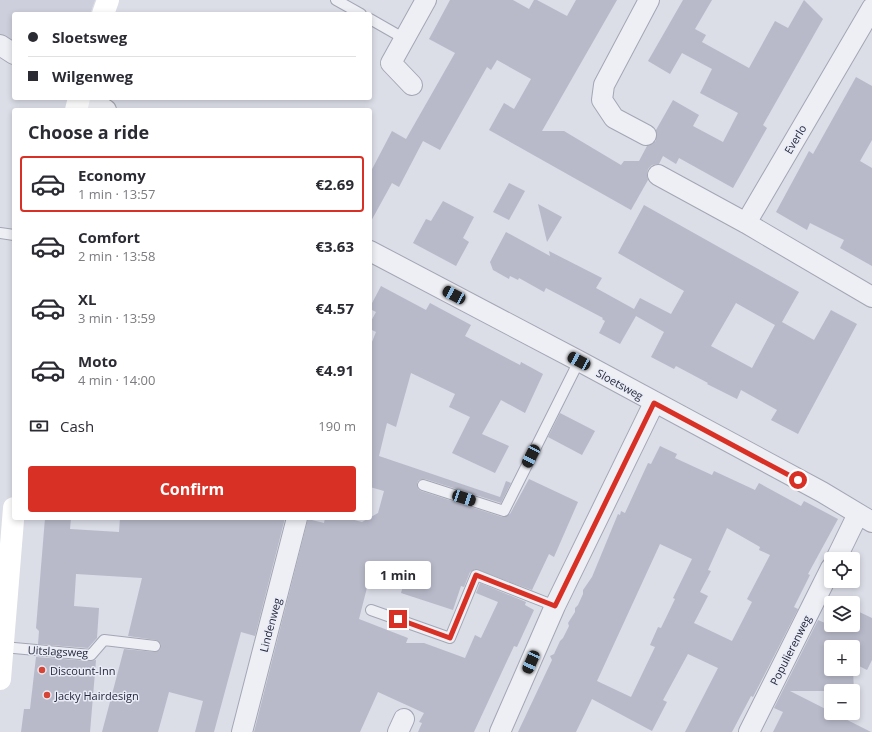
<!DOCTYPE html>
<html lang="en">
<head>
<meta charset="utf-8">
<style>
	:root { --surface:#fff; --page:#f2f2f3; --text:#2b2b33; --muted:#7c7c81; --line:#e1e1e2; --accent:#d93025 }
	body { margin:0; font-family:"Open Sans",sans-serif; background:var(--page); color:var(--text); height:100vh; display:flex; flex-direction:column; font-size:15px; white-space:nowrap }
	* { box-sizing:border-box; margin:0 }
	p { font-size:13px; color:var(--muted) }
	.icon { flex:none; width:22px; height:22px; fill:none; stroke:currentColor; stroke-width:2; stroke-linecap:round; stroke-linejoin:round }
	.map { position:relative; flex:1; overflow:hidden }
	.sheet { position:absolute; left:12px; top:108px; width:360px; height:412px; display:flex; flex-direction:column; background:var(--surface); border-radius:4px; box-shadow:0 2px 6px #0003 }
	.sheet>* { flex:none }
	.guide { position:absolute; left:12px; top:12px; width:360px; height:88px; border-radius:4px; box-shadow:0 2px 6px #0003; display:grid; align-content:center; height:88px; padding:0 16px; background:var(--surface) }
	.fabs { position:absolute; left:824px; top:552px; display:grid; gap:8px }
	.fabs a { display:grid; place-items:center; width:36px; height:36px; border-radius:4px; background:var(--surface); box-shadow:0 2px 6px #0003; font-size:20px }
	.end { position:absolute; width:18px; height:18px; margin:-9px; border:5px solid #d93025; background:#fff; box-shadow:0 0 0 2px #fff }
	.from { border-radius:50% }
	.bubble { position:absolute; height:28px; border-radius:4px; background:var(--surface); box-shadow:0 2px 6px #0003; font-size:13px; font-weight:700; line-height:28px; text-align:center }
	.car { position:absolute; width:12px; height:24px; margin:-12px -6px; border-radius:5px; box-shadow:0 0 3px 1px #0007; background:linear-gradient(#222 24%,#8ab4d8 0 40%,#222 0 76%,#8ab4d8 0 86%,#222 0) }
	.guide b { display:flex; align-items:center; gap:14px; height:38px; font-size:15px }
	.guide b+b { border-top:1px solid var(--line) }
	.guide i { width:10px; height:10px; background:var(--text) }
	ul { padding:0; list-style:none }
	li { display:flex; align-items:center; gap:12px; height:56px; margin:0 8px 6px; padding:0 8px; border:2px solid transparent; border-radius:4px }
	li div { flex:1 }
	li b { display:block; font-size:15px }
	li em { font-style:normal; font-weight:700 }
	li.current { border-color:var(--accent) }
	li>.icon { width:36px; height:36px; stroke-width:1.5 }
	h2 { padding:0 16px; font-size:18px; line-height:48px }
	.pay { display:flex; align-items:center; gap:10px; height:44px; padding:0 16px; font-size:15px }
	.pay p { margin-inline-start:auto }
	.button { display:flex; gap:8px; margin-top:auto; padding:8px 16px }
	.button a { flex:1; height:46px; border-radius:4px; background:var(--accent); color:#fff; font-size:16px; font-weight:700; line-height:46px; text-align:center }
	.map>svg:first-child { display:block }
	.built { fill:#cdcfdc }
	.building { fill:#b8baca; fill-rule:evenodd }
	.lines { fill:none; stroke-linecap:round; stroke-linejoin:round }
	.lane-casing { stroke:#a4a6b4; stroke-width:12 }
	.street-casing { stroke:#a4a6b4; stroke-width:22 }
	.lane { stroke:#eeeff5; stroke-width:10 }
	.street { stroke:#eeeff5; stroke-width:20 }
	.secondary { stroke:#fff; stroke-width:22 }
	.route { stroke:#d93025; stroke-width:5 }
	.poi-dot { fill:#d74334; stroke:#eaecf5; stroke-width:1.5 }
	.labels { text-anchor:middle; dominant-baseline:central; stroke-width:3; stroke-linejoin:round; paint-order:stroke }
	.street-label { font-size:11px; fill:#24273e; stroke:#eaecf5 }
	.poi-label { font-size:11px; fill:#24273e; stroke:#eaecf5; text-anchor:start }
</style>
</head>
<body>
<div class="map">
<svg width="872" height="732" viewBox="0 0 872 732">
	<rect width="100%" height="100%" fill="#dbdde7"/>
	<path class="built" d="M0,0H95L90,14H14V44L0,35Z"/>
	<path class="building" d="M450,0H513L529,9L534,0H537L567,16L576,0H617L542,131H564L621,165L624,161H639L647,146L656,141V130L673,100L699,115L693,126L723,142L738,113L700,93L712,69L682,53L670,74L648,61L683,0H712L695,29L706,35L702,42L749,68L775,21L788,28L804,0L823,19L763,125L767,128L733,188L679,158L676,164L663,156L659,164L652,165L648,169L647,175L648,180L631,210L489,130L504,103L514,109L531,79L497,60L491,70L487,67L440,150L423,141L399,187L392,183L370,223V173L392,131L406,139L455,53L429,39Z
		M856,77L872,86V140L860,161L872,168V266L840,248L844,240L810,223L807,230L776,212L809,151L813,154Z
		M509,183L525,191L509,220L493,212Z
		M443,201L474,217L463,238L469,242L456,266L413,243L426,219L431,221Z
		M538,204L562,217L547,242Z
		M644,205L799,292L782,322L814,340L831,310L857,324L798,434L771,420L777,410L741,390L737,399L707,384L708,383L676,366L674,369L651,357L664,332L636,316L620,344L599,333L605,321L602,319L603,318L546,288L544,292L519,278L518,280L510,276L509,279L493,270L490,262L506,232L550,256L549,251L602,278L596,288L634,309L640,298L671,314L684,291L618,253ZM736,303L775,325L752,368L711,346Z
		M381,286L426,310L430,303L471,325L465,336L520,365L521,362L543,374L525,413L501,400L482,434L509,446L495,473L452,453L470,417L449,407L455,394L411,373L396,427L387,423L379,456L500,497L506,481L511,483L501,503L425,479L419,480L417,483L418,489L421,491L502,517L510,514L529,479L578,502L554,557L549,554L532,590L475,569L470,572L464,587L461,586L453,610L401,593L406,575L373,564L359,619L408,638L406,643H424L465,658L475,635L481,638L498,602L476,593L480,583L526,602L525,605L534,610L517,647L514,646L474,732H418L422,723L419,722L424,713L378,692L360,732H254L308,519L324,523L325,518H347L362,522L378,513L384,491L370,487V347L376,332L370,329V323L376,312L370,309V307Z
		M560,413L595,431L582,455L548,437Z
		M660,446L677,454L675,458L712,475L714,471L755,490L759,483L801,506L804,501L838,519L808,574L810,575L794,607L798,609L753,697L751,696L732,732H685L718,668L688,654L663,700L667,702L652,731L592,699L576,732H518L552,660L550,656L554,654L560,641L563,638L569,626L568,623L575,612V608L578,605L583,594V590L592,577L618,514L620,515L621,511L625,513L648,463L651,464ZM727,528L760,547L759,550L770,555L747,599L752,602L732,641L694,623L708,596L700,592L711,571L708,570ZM660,544L692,559L673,598L675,599L661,628L658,627L650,645L655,647L631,697L597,681Z
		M45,518H71L70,529L119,532L120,518H285L255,636L241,632L214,732H195L203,701L169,692L158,732H102L124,649L155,652L160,650L161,644L156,640L128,636L142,578L76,574L74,606L99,608L97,638L88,648L38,644L39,631L36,628Z
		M853,609L872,618V660L867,670L853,663V647H831V669H853L854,691H790L871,732H773L783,712L774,708L818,620L825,623L831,610V625H853Z
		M36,657L90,661L96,660L90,732H21L24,709H30Z"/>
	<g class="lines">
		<defs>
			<path id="lane" d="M336,0L361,14
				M370,19L405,39
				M0,233L14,235
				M423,485L504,511L579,361
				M371,610L450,638L476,575L555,606
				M3,647L91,655L104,640L155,646"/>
			<path id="street" d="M0,45L14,54
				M412,85L391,63L426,0
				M86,98L106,110
				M646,135L614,118L602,100L604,85L649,0
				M658,175L746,223L872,297
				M746,223L872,8
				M370,251L579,361L822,492L872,522
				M836,559L858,514
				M242,732L297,518
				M398,732L404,719
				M500,732L555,606L654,403
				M749,732L831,568"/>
		</defs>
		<use href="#lane" class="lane-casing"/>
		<use href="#street" class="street-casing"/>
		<use href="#lane" class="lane"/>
		<use href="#street" class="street"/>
		<path class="secondary" d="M103,14L108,0
			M76,110L79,98
			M0,679L14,508"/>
	</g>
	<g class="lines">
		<path class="route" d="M398,619L450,638L476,575L555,606L654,403L798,480"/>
	</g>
	<g class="poi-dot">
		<circle cx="42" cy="670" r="4"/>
		<circle cx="47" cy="695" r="4"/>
	</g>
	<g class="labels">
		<g class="street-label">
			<text transform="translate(795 139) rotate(-59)">Everlo</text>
			<text transform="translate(620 384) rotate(29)">Sloetsweg</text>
			<text transform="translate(270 625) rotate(-75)">Lindenweg</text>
			<text transform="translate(790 650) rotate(-63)">Populierenweg</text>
			<text transform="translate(58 651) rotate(3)">Uitslagsweg</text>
		</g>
		<g class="poi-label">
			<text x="50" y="670">Discount-Inn</text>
			<text x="55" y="695">Jacky Hairdesign</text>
		</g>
	</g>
</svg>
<div class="fabs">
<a><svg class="icon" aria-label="locate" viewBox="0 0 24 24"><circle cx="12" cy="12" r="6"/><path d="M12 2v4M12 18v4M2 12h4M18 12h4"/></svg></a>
<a><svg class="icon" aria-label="layers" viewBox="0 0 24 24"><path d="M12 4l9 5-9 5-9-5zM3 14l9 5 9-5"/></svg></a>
<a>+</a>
<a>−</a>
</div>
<i class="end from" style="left:798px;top:480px"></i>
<i class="end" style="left:398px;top:619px"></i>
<div class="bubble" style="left:365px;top:561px;width:66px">1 min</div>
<i class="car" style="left:454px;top:295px;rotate:298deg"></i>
<i class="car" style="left:579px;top:361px;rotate:298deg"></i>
<i class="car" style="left:531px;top:456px;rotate:207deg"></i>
<i class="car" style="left:464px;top:498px;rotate:108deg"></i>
<i class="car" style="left:531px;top:662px;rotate:204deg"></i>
<div class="guide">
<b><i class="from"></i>Sloetsweg</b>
<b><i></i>Wilgenweg</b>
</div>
<section class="sheet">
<h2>Choose a ride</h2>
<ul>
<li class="current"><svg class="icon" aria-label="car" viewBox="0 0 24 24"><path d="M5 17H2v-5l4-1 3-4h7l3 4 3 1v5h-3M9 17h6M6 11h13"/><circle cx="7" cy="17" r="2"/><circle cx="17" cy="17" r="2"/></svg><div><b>Economy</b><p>1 min · 13:57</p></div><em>€2.69</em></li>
<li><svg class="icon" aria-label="car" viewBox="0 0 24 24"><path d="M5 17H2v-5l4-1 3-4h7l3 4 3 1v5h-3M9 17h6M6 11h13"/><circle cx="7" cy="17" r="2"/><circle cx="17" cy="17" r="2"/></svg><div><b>Comfort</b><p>2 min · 13:58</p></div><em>€3.63</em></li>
<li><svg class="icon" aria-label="car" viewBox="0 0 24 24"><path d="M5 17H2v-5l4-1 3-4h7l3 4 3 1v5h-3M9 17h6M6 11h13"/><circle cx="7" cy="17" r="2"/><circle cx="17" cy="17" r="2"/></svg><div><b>XL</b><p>3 min · 13:59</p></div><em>€4.57</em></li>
<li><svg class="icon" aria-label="car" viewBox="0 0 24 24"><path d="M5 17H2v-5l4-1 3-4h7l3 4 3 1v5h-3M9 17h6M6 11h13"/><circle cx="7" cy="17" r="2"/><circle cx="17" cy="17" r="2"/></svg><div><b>Moto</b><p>4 min · 14:00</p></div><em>€4.91</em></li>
</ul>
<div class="pay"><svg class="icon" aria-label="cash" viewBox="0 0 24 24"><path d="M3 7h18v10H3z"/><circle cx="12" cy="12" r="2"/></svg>Cash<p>190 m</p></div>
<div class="button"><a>Confirm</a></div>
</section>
</div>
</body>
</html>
